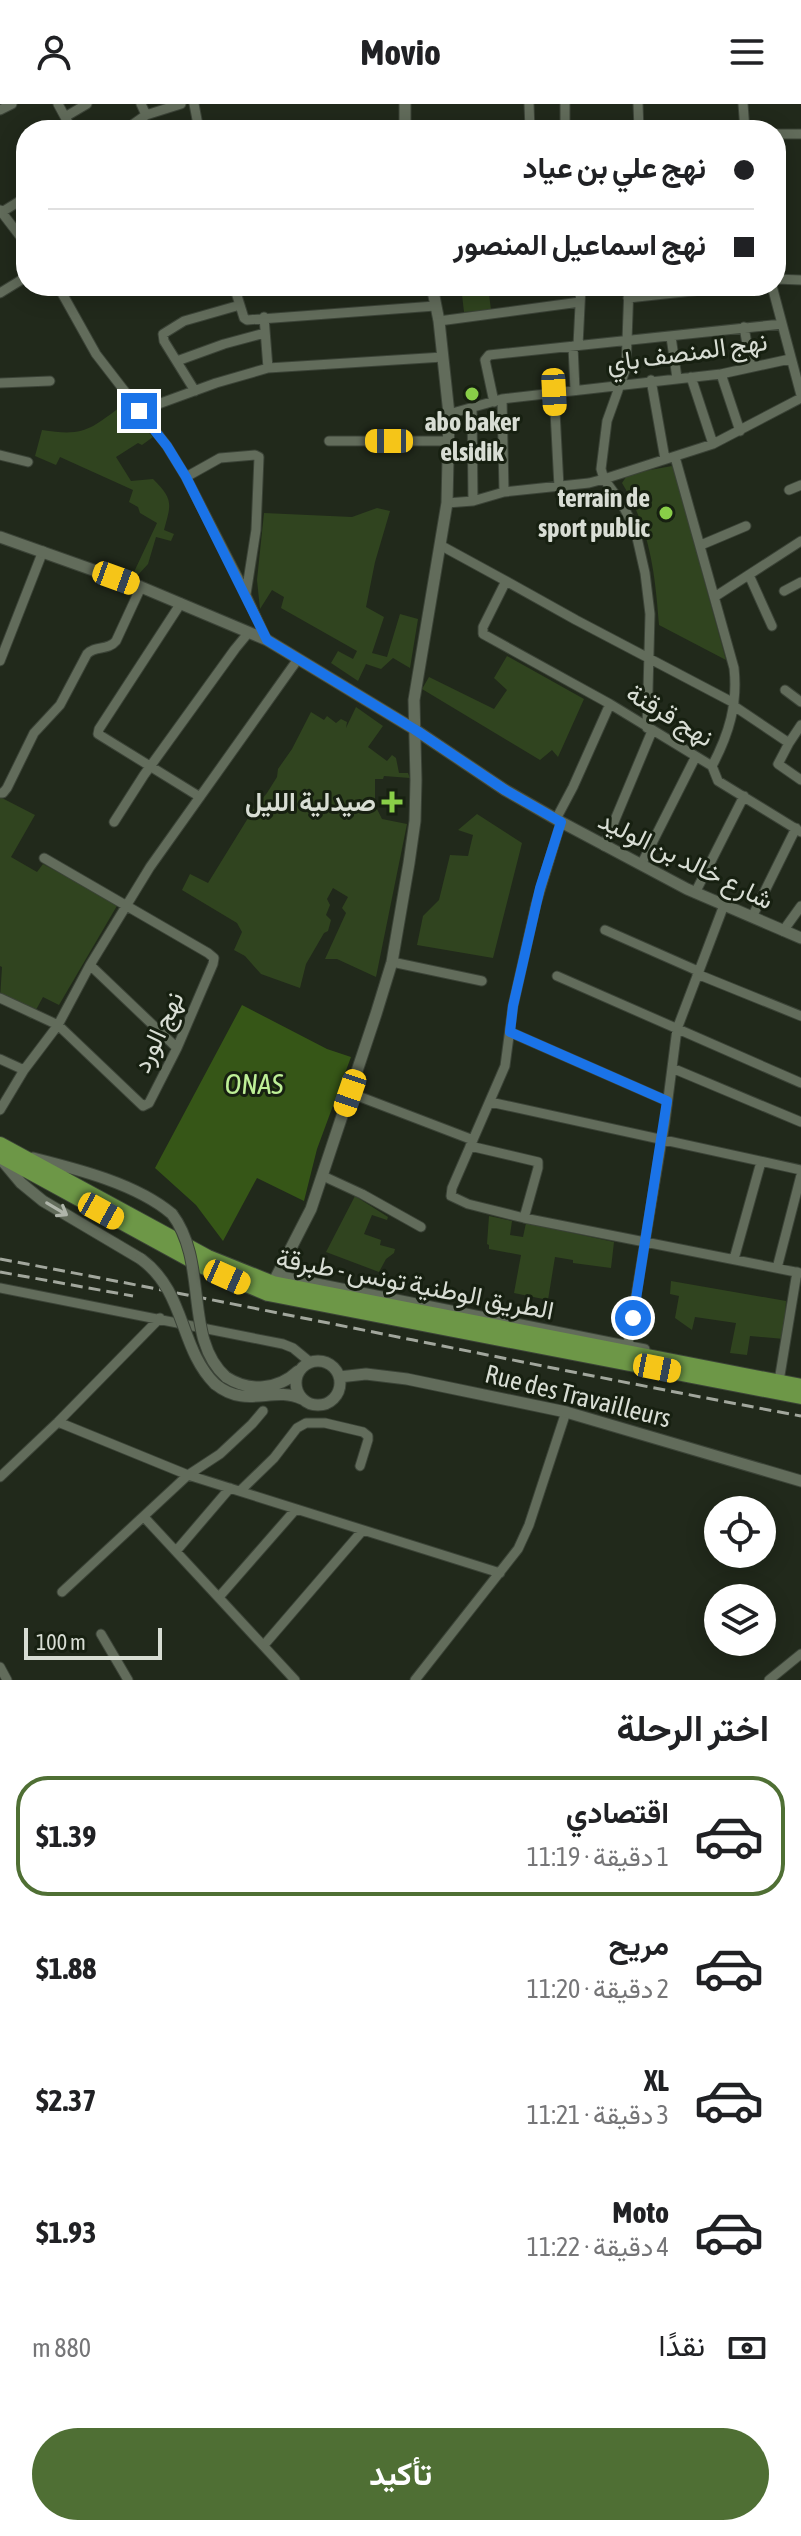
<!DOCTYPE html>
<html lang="ar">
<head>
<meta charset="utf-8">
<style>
	:root { --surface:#fff; --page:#f2f2f2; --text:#202124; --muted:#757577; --line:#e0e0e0; --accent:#4f6f34 }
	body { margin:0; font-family:"Asap Condensed",Vazirmatn,sans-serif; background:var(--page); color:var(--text); direction:rtl; height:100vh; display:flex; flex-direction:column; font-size:30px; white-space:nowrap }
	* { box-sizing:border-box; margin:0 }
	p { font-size:26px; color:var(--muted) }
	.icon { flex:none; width:44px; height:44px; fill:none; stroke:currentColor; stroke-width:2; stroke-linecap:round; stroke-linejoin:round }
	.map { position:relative; height:1576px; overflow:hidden; direction:ltr }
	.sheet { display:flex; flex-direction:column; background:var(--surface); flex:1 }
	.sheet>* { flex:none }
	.hud { position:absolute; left:16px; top:16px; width:770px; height:176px; border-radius:32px; box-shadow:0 4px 20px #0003; direction:rtl; display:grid; align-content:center; height:176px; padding:0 32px; background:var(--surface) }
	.buttons { position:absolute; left:704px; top:1392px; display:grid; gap:16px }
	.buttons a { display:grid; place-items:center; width:72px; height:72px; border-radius:50%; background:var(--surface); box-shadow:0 4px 20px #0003; font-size:40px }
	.scale { position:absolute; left:24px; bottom:20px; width:138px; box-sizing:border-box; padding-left:8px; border:4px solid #d8ddd4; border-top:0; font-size:22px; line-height:28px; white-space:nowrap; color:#d8ddd4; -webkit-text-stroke:6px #172011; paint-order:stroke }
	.end { position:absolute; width:36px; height:36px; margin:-18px; border:10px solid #1a73e8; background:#fff; box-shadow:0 0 0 4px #fff }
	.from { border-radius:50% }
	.car { position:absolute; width:24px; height:48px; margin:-24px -12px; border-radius:10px; box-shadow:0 0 6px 2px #0007; background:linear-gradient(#f5c518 24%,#345 0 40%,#f5c518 0 76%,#345 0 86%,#f5c518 0) }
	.hud b { display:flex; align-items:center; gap:28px; height:76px; font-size:30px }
	.hud b+b { border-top:2px solid var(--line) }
	.hud i { width:20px; height:20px; background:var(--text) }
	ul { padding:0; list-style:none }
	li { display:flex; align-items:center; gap:24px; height:120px; margin:0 16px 12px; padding:0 16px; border:4px solid transparent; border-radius:32px }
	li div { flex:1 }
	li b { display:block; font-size:30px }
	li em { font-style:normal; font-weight:700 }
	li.on { border-color:var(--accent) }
	li>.icon { width:72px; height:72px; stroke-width:1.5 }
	h2 { padding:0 32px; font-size:36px; line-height:96px }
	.pay { display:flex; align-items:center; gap:20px; height:88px; padding:0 32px; font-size:30px }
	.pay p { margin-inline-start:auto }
	.primary-button { display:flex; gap:16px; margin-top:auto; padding:16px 32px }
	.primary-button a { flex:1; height:92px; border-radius:48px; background:var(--accent); color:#fff; font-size:32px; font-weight:700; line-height:92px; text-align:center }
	header { display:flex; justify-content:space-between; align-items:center; height:104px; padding:0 32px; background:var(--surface); font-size:36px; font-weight:700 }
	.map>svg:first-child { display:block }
	.green { fill:#30441f }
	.water { fill:#365617 }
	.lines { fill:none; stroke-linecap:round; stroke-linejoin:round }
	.minor-casing { stroke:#3b4337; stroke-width:11 }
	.tertiary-casing { stroke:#3b4337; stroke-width:13 }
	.primary-casing { stroke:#3b4337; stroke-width:16 }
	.minor { stroke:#626c5b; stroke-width:9 }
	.tertiary { stroke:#626c5b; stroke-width:11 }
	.primary { stroke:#6d9747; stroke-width:14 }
	.rail { stroke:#a2a79d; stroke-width:3; stroke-dasharray:12 6; stroke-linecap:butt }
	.tertiary-bridge-casing { stroke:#3b4337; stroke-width:13; stroke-linecap:butt }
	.tertiary-bridge { stroke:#626c5b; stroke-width:11 }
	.oneway { stroke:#afb5aa }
	.route { stroke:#1a73e8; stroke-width:10 }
	.poi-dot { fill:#89ce48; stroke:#172011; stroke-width:3 }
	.labels { text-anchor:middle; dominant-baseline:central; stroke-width:6; stroke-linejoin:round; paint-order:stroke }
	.street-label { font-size:26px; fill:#d8ddd4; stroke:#172011 }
	.poi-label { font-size:26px; font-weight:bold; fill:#d8ddd4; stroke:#172011; text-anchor:end }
	.water-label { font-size:28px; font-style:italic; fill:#bef097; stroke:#172011 }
</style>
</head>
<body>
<header><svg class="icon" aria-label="menu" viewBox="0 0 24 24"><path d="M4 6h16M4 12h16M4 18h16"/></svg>Movio<svg class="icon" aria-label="person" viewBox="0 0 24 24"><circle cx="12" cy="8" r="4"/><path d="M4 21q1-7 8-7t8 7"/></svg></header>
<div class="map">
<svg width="801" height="1576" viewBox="0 0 801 1576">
	<rect width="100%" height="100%" fill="#21291b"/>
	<path class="green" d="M461,182H488L491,206L464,208Z
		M123,301L153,333L142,341L138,339L116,353L131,377L153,375C174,396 171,400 164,426L174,430L171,437L156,433L148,460L137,472L134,468L157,419L140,409L138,403L129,398L133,386L60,353L56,361L35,352L42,326C85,333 90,325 123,301Z
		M672,362L674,366L726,556L659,521C655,468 650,425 622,379L628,370Z
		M377,404L390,407L375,458L366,503L384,513L372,549L387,553L400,510L418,515L410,564L393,554L381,565L366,560L358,577L331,559L338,547L353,555L357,547L281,504L284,493L272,486L260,505L257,476L264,409L352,413Z
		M507,552L584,595L558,653L552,646L540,656L422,585L429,573L494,605L507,586L494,574Z
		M356,603L383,622L368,643L387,657L392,651L396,654L399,669H408L410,674L384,672L383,675H375V701L382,715L407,720L376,873L337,855H325L346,809L342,804L348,793L333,784L327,795L330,801L326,811L331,816L328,827L324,829L306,860L300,884L261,870L245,852L234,846L242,828L237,819L182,786L190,770L208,779L253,706L267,689L277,673L278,665L292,645L311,608L324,616L327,612L336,619L341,615L347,618L346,624Z
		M0,693L35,711L11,753L37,768L43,760L118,800L59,901L43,893L31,915L0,895L2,863L0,862Z
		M477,710L522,739L493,854L417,841L423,812L439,796L450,751L468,752L473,731L458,726Z
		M355,1092L388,1113L387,1116L372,1111L364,1130L381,1136L380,1141L395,1145L394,1149L386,1155L379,1168L326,1148Z
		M489,1112L512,1117L510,1131L523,1133L526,1119L614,1138L611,1164L573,1159V1156L555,1153L548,1196L514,1189L521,1151L489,1145V1141L487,1140Z
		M671,1177L786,1197L784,1235L750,1232L747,1251L730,1249L736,1219L695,1213L692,1226L675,1214L679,1192L670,1190Z"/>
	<path class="water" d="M242,901L327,945L351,953L317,1045L304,1097L257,1074L223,1137L196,1101L155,1064Z"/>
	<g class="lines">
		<defs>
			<path id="minor" d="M58,0L65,13
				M141,0L146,11
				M194,0L199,26
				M529,0L530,26
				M565,0V26
				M638,0L639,26
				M743,0L745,26
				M0,6L12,0
				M72,26L65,13L87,0
				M125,26L146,11L181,0
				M776,30H801
				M0,106L26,140
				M2,108L26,93
				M776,175L801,176
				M58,182L96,250L167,342L186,373L237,472L267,536
				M234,182L244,214L247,216L435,202
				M629,182L626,264L607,317L601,365L604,375L622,400L635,425L645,469L650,510L647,624
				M772,182L801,291
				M0,189L26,173
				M628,194L738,182
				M264,213L268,264
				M439,217L580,198
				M744,223L751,263
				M671,233L677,274
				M578,241L581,182
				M573,242L575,286
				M177,257L224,240L265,229
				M721,270L740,327
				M691,273L713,340
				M651,276L665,355
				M0,279L50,277
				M195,287L164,237L163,230L184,217L240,201
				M554,288L559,383
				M502,295L504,388
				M494,298L485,256L489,251L782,220
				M472,305L473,397
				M139,307L216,279L268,264L443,253
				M449,310L502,295L721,270L790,255
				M329,337H449
				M0,351L28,358
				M186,373L220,354L255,351L259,353L256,426L246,490
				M789,386L801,381
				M447,399L473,397L504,388L589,379L604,375L713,340L801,294
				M440,441L506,477L483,523V530L610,600L712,662C729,630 738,600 734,564L675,353
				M701,441L746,422
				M749,471L772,522
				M506,477L576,516L734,599
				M784,487L801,478
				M716,492L801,437
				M181,499L99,625L98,630L200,693
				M0,557L43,447
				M785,586L801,598
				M734,602L789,639L778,660L801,676
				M789,639L801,621
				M712,662L718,677L801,728
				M0,689H3L7,684L34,629L60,601L87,550C95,541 108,547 116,537L141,483
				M556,715L573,683L610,600
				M114,718L144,671L235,545L249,528
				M561,718L536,800L513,902L505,962L452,1084L451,1092L468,1100L524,1114L801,1169
				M604,742L652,627
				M641,761L695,654
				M695,789L744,692
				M752,813L796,724
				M605,826L698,867
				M783,827L801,802
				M392,858L482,877
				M90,861L177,944
				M697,870L801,912
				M557,872L801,979
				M0,894L58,921L143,1002L149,999L177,944L213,860L214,854L208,849L44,754
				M510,928L667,997
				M0,955L24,966
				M672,964L801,1018
				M350,989L473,1036
				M490,998L801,1066
				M0,1006L24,966L58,921L90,861L150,763L298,555
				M470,1042L538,1058V1064L524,1114
				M323,1072L362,1090L421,1123
				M734,1155L761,1058
				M777,1164L801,1071
				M277,1171L645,1245
				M0,1184L283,1240L293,1244L310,1258
				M627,1246L665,1018L677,925L724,801
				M779,1277L797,1168
				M58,1318L188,1371L500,1469
				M0,1373L58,1318L160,1214
				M240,1387L274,1354L297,1324L306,1319H325L363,1328L368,1332V1336L360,1362
				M144,1413L295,1576
				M177,1446L230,1384
				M62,1488L188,1371L220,1350L252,1320L263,1307
				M219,1493L296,1405
				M101,1530L128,1576
				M264,1541L363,1426
				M0,1563L7,1576
				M415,1576L518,1445L529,1421L566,1308
				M769,1576L801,1550"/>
			<path id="tertiary" d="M405,0V26
				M0,433L141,483L267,536L414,625L505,686L561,718L687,785L801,834
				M0,1054L21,1079L43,1097L141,1155
				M33,1054C77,1065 137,1080 172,1110
				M270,1185L311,1105L376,910L392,858L409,759L415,717L416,676L414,596L447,399L449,310L439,217L432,182
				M296 1279a22 22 0 1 1 44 0a22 22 0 1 1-44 0Z
				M226,1273C249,1288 278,1286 298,1267
				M339,1273L366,1270L407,1275L566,1308L801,1377
				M215,1280C247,1306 273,1281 302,1295"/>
			<path id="primary" d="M0,1040L208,1153L273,1179L801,1282
				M0,1052L203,1163L268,1190L801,1293"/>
		</defs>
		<use href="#minor" class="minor-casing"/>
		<use href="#tertiary" class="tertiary-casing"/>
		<use href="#primary" class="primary-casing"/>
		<use href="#minor" class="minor"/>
		<use href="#tertiary" class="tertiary"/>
		<use href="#primary" class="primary"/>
		<path class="rail" d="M0,1155C268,1205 533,1262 801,1312
			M0,1168L133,1192"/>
		<defs>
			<path id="tertiary-bridge" d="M172,1110C209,1159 183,1235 226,1273
				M141,1155C186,1188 179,1244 215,1280"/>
		</defs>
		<use href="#tertiary-bridge" class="tertiary-bridge-casing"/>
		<use href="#tertiary-bridge" class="tertiary-bridge"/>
	</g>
	<defs><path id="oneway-shaft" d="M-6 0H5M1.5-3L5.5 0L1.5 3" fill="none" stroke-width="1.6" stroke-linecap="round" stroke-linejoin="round" transform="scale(2)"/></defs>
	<use class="oneway" href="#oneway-shaft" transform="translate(57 1105) rotate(31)"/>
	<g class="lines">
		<path class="route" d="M139,307L167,342L186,373L267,536L414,625L505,686L561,718L540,784L513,902L510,928L667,997L633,1214"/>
	</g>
	<g class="poi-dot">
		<circle cx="472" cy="290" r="8"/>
		<circle cx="666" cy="409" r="8"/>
		<path d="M388 686h8v8h8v8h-8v8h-8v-8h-8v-8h8z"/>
	</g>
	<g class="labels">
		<g class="street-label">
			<text transform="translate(687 248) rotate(-8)">نهج المنصف باي</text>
			<text transform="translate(670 611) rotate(31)">نهج قرقنة</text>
			<text transform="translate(686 756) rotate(26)">شارع خالد بن الوليد</text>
			<text transform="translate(158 928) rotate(-65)">نهج الورد</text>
			<text transform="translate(415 1180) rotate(11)">الطريق الوطنية تونس - طبرقة</text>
			<text transform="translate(578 1292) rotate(14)">Rue des Travailleurs</text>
		</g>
		<g class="poi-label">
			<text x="472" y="318" text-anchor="middle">abo baker<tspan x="472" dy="30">elsidik</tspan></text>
			<text x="650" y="394">terrain de<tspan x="650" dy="30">sport public</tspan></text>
			<text x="376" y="698">صيدلية الليل</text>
		</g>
		<g class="water-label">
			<text x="254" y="980">ONAS</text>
		</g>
	</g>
</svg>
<div class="buttons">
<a><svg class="icon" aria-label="locate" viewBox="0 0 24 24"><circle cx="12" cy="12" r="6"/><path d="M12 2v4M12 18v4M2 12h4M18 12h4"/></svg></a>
<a><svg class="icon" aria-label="layers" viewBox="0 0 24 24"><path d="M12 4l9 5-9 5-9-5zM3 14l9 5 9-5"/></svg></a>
</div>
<div class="scale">100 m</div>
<i class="end from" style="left:633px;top:1214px"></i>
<i class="end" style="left:139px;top:307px"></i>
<i class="car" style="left:554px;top:288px;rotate:177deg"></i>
<i class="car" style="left:389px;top:337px;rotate:270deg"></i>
<i class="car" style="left:116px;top:474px;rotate:110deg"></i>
<i class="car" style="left:350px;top:989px;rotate:199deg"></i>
<i class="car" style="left:101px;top:1107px;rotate:119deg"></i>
<i class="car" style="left:227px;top:1173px;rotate:114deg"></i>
<i class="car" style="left:657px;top:1264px;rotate:101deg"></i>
<div class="hud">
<b><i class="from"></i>نهج علي بن عياد</b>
<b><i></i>نهج اسماعيل المنصور</b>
</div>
</div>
<section class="sheet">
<h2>اختر الرحلة</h2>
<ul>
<li class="on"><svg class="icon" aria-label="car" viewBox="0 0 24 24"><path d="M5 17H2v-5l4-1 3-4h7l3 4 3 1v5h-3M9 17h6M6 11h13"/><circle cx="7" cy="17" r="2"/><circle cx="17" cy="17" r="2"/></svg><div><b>اقتصادي</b><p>1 دقيقة · 11:19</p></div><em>$1.39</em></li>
<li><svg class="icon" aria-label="car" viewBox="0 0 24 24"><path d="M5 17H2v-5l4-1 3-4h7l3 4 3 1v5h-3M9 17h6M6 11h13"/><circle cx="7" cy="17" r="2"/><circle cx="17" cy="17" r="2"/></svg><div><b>مريح</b><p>2 دقيقة · 11:20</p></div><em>$1.88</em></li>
<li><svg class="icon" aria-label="car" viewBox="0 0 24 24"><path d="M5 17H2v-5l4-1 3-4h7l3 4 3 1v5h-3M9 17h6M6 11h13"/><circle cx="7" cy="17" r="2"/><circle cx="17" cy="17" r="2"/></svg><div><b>XL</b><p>3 دقيقة · 11:21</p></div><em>$2.37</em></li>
<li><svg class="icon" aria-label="car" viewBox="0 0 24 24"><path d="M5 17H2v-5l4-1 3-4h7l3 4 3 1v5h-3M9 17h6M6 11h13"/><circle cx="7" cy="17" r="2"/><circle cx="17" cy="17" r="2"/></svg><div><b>Moto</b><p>4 دقيقة · 11:22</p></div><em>$1.93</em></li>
</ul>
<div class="pay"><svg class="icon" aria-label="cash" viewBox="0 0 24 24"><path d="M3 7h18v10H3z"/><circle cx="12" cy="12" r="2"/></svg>نقدًا<p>880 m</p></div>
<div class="primary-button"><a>تأكيد</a></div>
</section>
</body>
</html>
